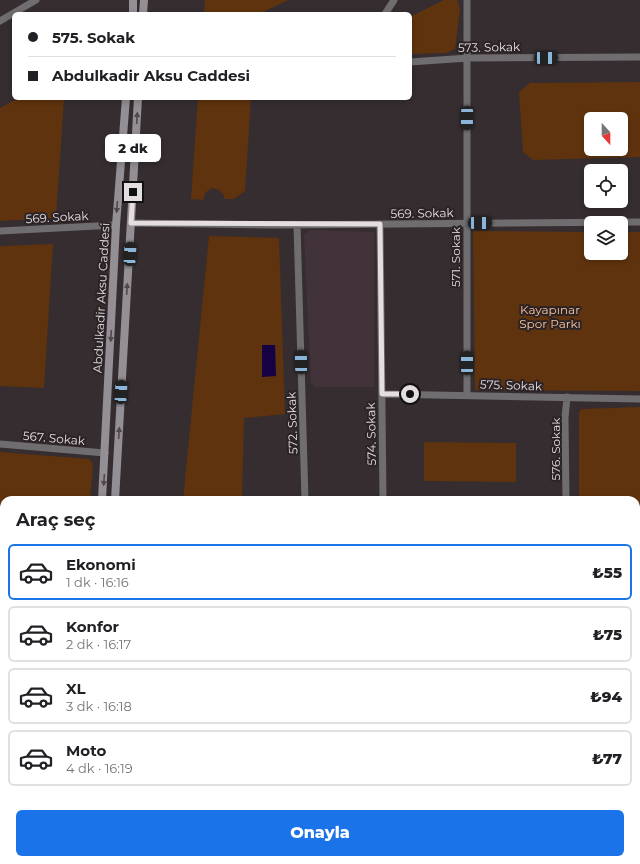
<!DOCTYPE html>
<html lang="tr">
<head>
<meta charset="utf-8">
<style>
	:root { --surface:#fff; --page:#f2f2f2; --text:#202124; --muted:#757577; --line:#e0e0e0; --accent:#1a73e8 }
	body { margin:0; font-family:Montserrat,sans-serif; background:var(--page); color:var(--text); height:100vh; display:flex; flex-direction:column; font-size:15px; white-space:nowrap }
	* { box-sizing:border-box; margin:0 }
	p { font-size:13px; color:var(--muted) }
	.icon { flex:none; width:22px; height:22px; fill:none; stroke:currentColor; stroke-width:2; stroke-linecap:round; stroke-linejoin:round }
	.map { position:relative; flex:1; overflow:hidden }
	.drawer { position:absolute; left:0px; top:496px; width:640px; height:368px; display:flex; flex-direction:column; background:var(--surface); border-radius:12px 12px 0 0; box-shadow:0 2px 6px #0003 }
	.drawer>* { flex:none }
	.top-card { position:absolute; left:12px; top:12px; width:400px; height:88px; border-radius:6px; box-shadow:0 2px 6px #0003; display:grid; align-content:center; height:88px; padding:0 16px; background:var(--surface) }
	.needle { width:26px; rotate:159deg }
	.fabs { position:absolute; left:584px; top:112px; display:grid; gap:8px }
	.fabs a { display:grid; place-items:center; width:44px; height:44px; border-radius:6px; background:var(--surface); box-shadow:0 2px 6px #0003; font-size:20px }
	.end { position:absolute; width:18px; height:18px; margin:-9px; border:5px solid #e4dee0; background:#111; box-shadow:0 0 0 2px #111 }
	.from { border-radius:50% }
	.bubble { position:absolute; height:28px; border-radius:6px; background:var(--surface); box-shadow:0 2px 6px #0003; font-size:13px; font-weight:800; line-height:28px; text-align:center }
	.car { position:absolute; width:12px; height:24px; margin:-12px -6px; border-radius:5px; box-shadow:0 0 3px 1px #0007; background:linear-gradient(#222 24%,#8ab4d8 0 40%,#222 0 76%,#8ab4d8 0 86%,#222 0) }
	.top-card b { display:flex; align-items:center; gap:14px; height:38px; font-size:15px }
	.top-card b+b { border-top:1px solid var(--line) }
	.top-card i { width:10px; height:10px; background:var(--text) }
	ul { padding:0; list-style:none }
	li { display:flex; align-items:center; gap:12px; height:56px; margin:0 8px 6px; padding:0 8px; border:2px solid var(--line); border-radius:6px }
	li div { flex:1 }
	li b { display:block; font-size:15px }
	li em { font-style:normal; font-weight:800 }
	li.selected { border-color:var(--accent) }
	li>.icon { width:36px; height:36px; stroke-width:1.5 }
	h2 { padding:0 16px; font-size:18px; line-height:48px }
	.action { display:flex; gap:8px; margin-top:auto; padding:8px 16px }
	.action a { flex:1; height:46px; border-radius:6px; background:var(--accent); color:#fff; font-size:16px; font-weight:800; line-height:46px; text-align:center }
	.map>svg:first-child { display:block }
	.built { fill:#42333a }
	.green { fill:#5f330d; fill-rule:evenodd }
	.water { fill:#150242 }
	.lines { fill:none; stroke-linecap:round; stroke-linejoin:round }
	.street { stroke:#6f6d70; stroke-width:7 }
	.secondary { stroke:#938f95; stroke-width:8 }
	.oneway { fill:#4f494d }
	.route { stroke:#e4dee0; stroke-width:5 }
	.labels { text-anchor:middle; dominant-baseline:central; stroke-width:4; stroke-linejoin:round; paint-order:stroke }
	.street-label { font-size:12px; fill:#e4dee0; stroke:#2b2326 }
	.park-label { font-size:12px; fill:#fcc49c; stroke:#2b2326 }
</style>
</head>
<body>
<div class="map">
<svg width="640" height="864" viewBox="0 0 640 864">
	<rect width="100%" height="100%" fill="#352d30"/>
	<path class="built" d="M311,230L374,232V387H316L311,383L304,235Z
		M321,860H453V864H321Z
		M465,860H561V864H465Z"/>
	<path class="green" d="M205,0H288L259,14H204Z
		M444,0H457L460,9L455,49L446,53L410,54V17Z
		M640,82V157L533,160L523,152L519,92L530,83ZM591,119H621V149H591Z
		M18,98H64L56,218L0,221V108Z
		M198,98H251L245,191L234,199H224V195L219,190L212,188L206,192L203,200L191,199Z
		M473,231L591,232V253H621V232H640V391L475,390Z
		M209,236L279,238L285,414L244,418L242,500H183Z
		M53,244L44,388L0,386V247L2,246Z
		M640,407V551H636V500H579V412L582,409Z
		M424,442L516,443V482L424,481Z
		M0,452L89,459L93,463L90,500H4V564H0Z
		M0,602H4V860H93V864H0Z
		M636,711H640V830H636Z
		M580,860H619V864H580Z"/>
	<path class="water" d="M262,345H275L276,376L262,377Z"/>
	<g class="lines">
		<path class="street" d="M385,14L394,0
			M0,21L36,0
			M410,62L468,58L640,57
			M131,223L282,225L640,222
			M380,224L383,500
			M297,225L305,500
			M0,231L116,225
			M382,394L640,399
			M467,395V0
			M0,444L105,453
			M566,500L565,418L567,397
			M315,860V864
			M571,860V864
			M459,864V860"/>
		<path class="secondary" d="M133,14V0
			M143,14L144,0
			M102,500L116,225L126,98
			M115,500L138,98
			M0,580H4
			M0,591H4
			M636,630H640
			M636,643H640
			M114,860V864
			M102,864V860"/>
	</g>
	<defs><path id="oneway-solid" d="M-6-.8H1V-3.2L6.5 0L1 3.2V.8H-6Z"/></defs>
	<g class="oneway">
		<use href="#oneway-solid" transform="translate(137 118) rotate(-87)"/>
		<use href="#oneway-solid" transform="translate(117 207) rotate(94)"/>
		<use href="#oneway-solid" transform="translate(127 289) rotate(-87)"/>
		<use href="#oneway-solid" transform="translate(111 336) rotate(93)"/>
		<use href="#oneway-solid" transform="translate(119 433) rotate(-87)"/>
		<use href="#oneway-solid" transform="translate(104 480) rotate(94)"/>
	</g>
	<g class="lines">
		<path class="route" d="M133,192L131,223L380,224L382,394H410"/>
	</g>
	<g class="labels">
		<g class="street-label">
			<text transform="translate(489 47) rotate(-1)">573. Sokak</text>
			<text transform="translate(422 213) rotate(-1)">569. Sokak</text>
			<text transform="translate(57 217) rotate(-3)">569. Sokak</text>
			<text transform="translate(455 257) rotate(-90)">571. Sokak</text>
			<text transform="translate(101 298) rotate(-87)">Abdulkadir Aksu Caddesi</text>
			<text transform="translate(511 385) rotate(2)">575. Sokak</text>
			<text transform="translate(292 423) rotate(-92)">572. Sokak</text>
			<text transform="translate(371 434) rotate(-91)">574. Sokak</text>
			<text transform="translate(54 438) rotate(5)">567. Sokak</text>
			<text transform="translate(555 449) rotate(-90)">576. Sokak</text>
		</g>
		<g class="park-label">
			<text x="550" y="309">Kayapınar<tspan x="550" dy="14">Spor Parkı</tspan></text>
		</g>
	</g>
</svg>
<div class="fabs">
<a><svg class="needle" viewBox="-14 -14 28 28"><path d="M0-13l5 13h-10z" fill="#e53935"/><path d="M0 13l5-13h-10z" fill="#757577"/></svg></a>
<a><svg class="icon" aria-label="locate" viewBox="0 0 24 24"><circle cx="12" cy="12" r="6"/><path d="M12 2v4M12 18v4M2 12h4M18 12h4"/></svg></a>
<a><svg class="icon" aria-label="layers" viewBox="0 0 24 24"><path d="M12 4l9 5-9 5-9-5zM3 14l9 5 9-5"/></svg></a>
</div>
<i class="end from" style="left:410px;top:394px"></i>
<i class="end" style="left:133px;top:192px"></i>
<div class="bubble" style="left:105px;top:134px;width:56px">2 dk</div>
<i class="car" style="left:546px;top:58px;rotate:90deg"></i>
<i class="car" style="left:467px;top:118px;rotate:181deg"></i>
<i class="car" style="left:480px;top:223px;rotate:90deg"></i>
<i class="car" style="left:130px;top:254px;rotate:3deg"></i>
<i class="car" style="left:301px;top:362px;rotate:359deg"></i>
<i class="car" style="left:467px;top:363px;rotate:0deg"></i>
<i class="car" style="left:121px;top:392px;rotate:3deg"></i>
<div class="top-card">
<b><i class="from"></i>575. Sokak</b>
<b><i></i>Abdulkadir Aksu Caddesi</b>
</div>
<section class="drawer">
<h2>Araç seç</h2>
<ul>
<li class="selected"><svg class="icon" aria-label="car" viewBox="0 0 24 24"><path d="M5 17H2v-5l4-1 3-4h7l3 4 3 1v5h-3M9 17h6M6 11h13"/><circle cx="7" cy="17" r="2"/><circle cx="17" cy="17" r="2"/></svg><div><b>Ekonomi</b><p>1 dk · 16:16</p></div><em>₺55</em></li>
<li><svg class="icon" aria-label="car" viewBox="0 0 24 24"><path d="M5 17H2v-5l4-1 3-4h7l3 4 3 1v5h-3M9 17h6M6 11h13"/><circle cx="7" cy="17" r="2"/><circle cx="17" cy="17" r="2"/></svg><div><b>Konfor</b><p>2 dk · 16:17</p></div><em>₺75</em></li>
<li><svg class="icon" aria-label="car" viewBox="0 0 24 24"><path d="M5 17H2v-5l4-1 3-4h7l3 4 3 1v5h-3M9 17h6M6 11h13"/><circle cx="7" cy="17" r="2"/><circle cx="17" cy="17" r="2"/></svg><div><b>XL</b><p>3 dk · 16:18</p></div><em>₺94</em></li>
<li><svg class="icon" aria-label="car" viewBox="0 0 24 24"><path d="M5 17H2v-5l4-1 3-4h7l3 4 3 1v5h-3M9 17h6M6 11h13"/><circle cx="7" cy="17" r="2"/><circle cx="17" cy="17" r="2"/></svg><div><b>Moto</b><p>4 dk · 16:19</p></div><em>₺77</em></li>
</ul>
<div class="action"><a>Onayla</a></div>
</section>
</div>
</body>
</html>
